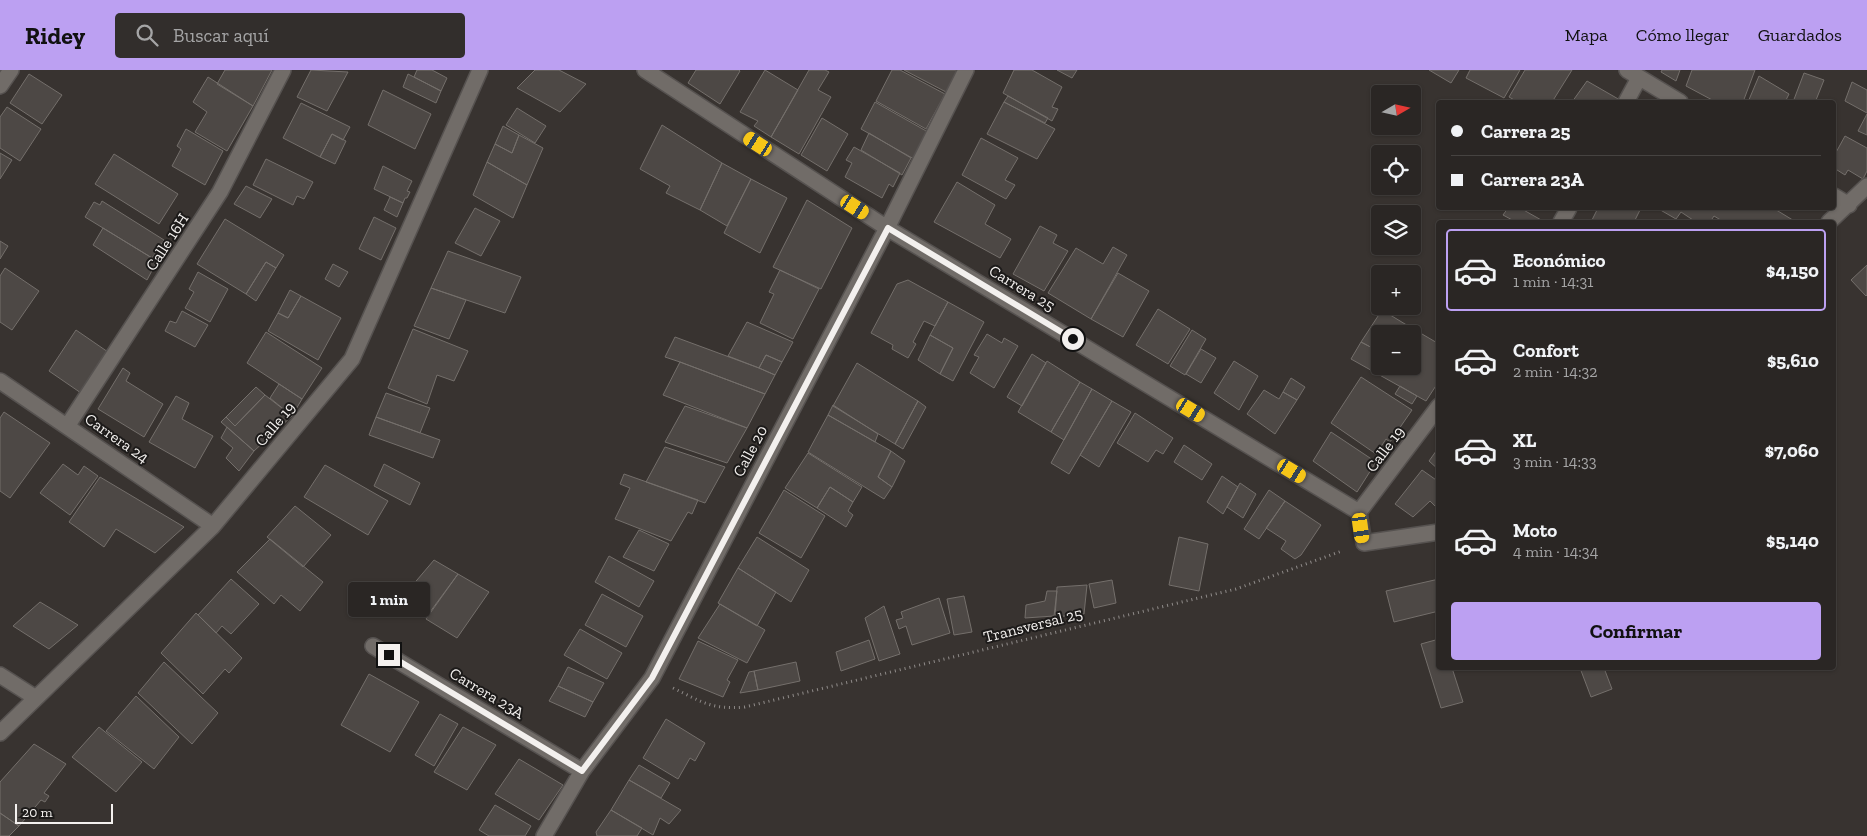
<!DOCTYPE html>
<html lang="es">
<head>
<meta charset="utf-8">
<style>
	:root { --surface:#2a2624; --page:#322e2c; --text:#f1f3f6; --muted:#a5a5a6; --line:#464341; --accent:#bca0f2 }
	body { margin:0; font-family:"Zilla Slab",serif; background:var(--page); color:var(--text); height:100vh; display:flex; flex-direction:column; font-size:19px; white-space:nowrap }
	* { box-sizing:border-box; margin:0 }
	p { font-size:16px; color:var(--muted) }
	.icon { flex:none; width:28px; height:28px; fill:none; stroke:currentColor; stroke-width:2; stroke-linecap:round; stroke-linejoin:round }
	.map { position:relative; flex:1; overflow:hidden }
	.drawer { position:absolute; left:1436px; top:150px; width:400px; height:450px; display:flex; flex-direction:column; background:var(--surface); border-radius:5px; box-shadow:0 1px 4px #0004,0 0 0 1px var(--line) }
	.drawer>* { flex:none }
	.top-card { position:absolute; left:1436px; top:30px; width:400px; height:110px; border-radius:5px; box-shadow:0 1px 4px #0004,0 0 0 1px var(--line); display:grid; align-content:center; height:110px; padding:0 15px; background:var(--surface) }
	.needle { width:32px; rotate:81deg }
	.fabs { position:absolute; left:1371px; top:15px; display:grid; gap:10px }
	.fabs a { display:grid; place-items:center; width:50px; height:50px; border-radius:5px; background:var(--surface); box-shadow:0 1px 4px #0004,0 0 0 1px var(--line); font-size:25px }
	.scale { position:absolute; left:15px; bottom:12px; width:98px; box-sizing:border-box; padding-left:5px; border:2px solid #f3f0ee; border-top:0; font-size:14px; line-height:18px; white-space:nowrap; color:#f3f0ee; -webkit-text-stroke:4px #1d1b1a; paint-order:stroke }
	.end { position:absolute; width:22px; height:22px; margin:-11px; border:6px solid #f3f0ee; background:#111; box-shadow:0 0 0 2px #111 }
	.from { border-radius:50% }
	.bubble { position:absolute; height:35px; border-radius:5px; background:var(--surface); box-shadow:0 1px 4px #0004,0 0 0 1px var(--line); font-size:16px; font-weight:700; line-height:35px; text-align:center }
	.car { position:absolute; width:15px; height:30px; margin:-15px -8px; border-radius:6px; box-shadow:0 0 4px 1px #0007; background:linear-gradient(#f5c518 24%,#345 0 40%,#f5c518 0 76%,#345 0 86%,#f5c518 0) }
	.top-card b { display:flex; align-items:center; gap:18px; height:48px; font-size:19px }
	.top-card b+b { border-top:1px solid var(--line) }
	.top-card i { width:12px; height:12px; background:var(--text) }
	ul { padding:9px 0 0; list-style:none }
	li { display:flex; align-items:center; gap:15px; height:82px; margin:0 10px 8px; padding:0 5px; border:2px solid transparent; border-radius:5px }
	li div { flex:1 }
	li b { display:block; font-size:19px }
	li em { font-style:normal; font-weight:700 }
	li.selected { border-color:var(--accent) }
	li>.icon { width:45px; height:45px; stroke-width:1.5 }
	.action { display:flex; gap:10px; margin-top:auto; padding:10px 15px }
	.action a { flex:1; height:58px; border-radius:5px; background:var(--accent); color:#111; font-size:20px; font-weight:700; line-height:58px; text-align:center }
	header { display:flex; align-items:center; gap:30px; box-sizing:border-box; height:70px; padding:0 25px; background:var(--accent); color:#111 }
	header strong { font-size:24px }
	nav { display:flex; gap:28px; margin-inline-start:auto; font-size:18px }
	.search { width:350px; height:45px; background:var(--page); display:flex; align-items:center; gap:12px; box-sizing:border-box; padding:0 18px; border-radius:5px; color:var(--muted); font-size:19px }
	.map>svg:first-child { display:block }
	.building { fill:#4d4845; stroke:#746f6b }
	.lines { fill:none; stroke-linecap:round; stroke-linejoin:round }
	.street-casing { stroke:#565250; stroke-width:18 }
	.path { stroke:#908c8a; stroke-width:3; stroke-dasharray:1 4; stroke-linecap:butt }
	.street { stroke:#716c68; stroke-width:15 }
	.route { stroke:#f3f0ee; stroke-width:6 }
	.labels { text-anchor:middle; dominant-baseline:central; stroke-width:4; stroke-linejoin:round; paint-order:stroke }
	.street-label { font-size:16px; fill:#f3f0ee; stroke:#1d1b1a }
</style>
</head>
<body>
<header>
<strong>Ridey</strong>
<div class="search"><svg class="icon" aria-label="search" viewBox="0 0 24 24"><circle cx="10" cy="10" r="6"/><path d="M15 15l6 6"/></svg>Buscar aquí</div>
<nav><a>Mapa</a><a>Cómo llegar</a><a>Guardados</a></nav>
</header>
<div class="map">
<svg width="1867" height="766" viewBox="0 0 1867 766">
	<rect width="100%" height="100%" fill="#383330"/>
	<path class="building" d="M272,0L253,36L217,14L225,0Z
		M311,0L348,2L327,41L297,27Z
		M417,0H432L447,8L441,21L414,7Z
		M535,0H559L586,14L560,42L517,18Z
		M696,0H739L740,1L720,34L688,13Z
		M765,0L798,20L771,67L754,56L758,51L740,42Z
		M809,0H825L829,2L818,20L831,27L799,84L771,67Z
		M892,0H900L945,24L926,59L876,31Z
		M904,0H958L946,22Z
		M1014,0H1032L1062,17L1052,37L1058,39L1052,51L1003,23Z
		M1057,0H1077L1072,8Z
		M1429,0H1459L1451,13Z
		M1470,0H1520L1504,28L1466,8Z
		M1525,0H1572L1552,32H1518L1509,27Z
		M1662,0H1680L1676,11L1661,2Z
		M1692,0H1755L1743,32H1716L1686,16Z
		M1804,3L1824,10L1816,30L1820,32H1793Z
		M29,4L62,25L42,54L10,33Z
		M408,4L441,21L436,33L403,17Z
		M1759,6L1789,24L1785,32H1748Z
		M208,7L253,36L227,81L195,62L207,42L193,32Z
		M1587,11L1620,30L1619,32H1572Z
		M1852,12L1867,20V43L1845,31Z
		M383,20L431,44L415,79L368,55Z
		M1008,26L1048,48L1045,53L1004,32Z
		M875,32L928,62L914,89L861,59Z
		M1004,32L1055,59L1037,89L987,64Z
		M301,33L350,57L343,70L332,64L320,87L283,68Z
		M7,37L41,59L20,91L0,78V47Z
		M517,38L546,56L535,73L506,55Z
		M1867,44V65L1858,61Z
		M822,48L848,64L827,101L801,85Z
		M662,55L722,93L700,140L666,123L670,116L640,99Z
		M503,56L519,65L512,83L495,74Z
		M186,59L223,81L205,115L172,96L181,79L177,76Z
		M869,63L911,88L902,105L861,80Z
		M332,64L346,71L335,94L320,87Z
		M519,65L543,78L527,115L487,92L495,74L512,83Z
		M1845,66L1867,78V101L1863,109L1848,100L1845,105L1834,98V86Z
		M981,68L1018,88L1005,110L1015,115L1006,129L962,105Z
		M854,77L900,103L893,117L889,114L882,128L845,107L852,93L846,90Z
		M0,83L12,90L0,109Z
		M114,84L178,124L159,154L95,114Z
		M266,89L313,112L304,129L297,126L293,135L253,115Z
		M487,92L527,115L513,148L473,125Z
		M722,93L751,109L727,156L700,140Z
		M383,96L412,111L407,121L410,122L407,128H405L403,133L374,119Z
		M751,109L787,128L760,183L724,163Z
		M957,112L995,135L985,154L1011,169L1000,188L934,152Z
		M246,116L272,129L260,148L234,134Z
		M390,127L403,133L397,147L384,140Z
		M807,130L852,158L821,219L773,197Z
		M102,131L164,170L152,188L85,147L94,132L100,135Z
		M475,138L500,151L481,186L455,173Z
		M1508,138H1520L1543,151L1516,152L1503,145Z
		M1598,138H1641L1634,152H1591Z
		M1657,138H1773L1796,152H1724L1714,146L1710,152H1696L1681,142L1676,149Z
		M374,147L396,158L381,190L359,179Z
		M225,149L284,185L276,198L266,192L246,224L197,194Z
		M1040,156L1057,165L1053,173L1068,181L1044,221L1013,204Z
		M103,158L157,191L147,210L93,175Z
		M0,171L8,176L0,189Z
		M1113,177L1127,185L1091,249L1048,223L1076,178L1103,194Z
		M448,181L521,207L505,243L431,218Z
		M266,192L276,198L256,231L246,224Z
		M333,194L348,202L339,217L325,209Z
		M1867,195V225L1866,226L1851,210Z
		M5,198L39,221L12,260L0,252V206Z
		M780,200L819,219L793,269L760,253L774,224L769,222Z
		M198,202L228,219L210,252L185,238L194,222L189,219Z
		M1118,203L1149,221L1123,267L1091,249Z
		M908,210L948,232L935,256L924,251L913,272L916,274L908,288L892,279L893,275L871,263L897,214Z
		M431,218L466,230L449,269L414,256Z
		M290,220L301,226L288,248L278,243Z
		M301,226L341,248L318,290L268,261L278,243L288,248Z
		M948,232L984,252L953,311L940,304L953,278L930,265Z
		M1158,239L1190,259L1168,294L1136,275Z
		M1382,240L1405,254L1399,264H1380V282L1361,272Z
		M182,241L208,255L195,277L165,261L170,251L176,253Z
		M747,252L793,272L782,292L766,285L759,298L728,286Z
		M1405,254L1439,274V311L1426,331L1351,289L1361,272L1380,282V296H1412V264H1399Z
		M413,259L468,281L454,311L437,305L427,334L388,318Z
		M76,260L108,282L81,323L49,301Z
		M1192,260L1206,269L1185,305L1170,296Z
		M266,262L322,298L302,329L247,293Z
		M987,264L1002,273L1004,268L1018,276L994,318L970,303L979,287L974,285Z
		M930,265L953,278L940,304L918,290Z
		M675,267L759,298L775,305L765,324L680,292L665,287Z
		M1201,279L1216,288L1201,313L1186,304Z
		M1032,284L1046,293L1022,336L1007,327Z
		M766,285L782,292L775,305L759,298Z
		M1047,291L1080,312L1051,362L1018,342Z
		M1234,291L1258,306L1239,340L1214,323Z
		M680,292L765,324L747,358L663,325Z
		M857,293L918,331L895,374L833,336Z
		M123,298L130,303L126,311L163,334L144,367L98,339Z
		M1361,307L1412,340L1390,372L1386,369L1376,384L1331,353Z
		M1291,308L1305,317L1297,330L1283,322Z
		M1080,312L1092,319L1064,370L1051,362Z
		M279,314L302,329L292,346L270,328Z
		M1400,316L1417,326L1412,334L1395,324Z
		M256,317L265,325L235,356L226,347Z
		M1092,319L1112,331L1069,404L1051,393Z
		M1264,320L1279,329L1283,322L1297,330L1275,364L1247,344Z
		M386,323L430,338L420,363L376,347Z
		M265,325L292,346L254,381L221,352L226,347L235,356Z
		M176,326L189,333L182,349L213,366L195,398L149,372Z
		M918,331L926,337L903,379L895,374Z
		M1112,331L1131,342L1099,397L1080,385Z
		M833,335L878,364L875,372L828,345Z
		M685,336L747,358L727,393L665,372Z
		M4,342L50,373L10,428L0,421V348Z
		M1135,343L1173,368L1163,384L1156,380L1148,392L1117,373Z
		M828,345L891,381L878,407L892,417L884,429L808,382Z
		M376,347L440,370L433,388L369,365Z
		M227,357L254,381L239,401L226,388L233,378L221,368Z
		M1331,362L1376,392L1357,422L1313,391Z
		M1184,375L1212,394L1202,410L1174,392Z
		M665,377L725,397L705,433L646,412Z
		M1439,377V400L1429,391Z
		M891,381L905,391L892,417L878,407Z
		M808,383L862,417L853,432L830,417L817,438L785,418Z
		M63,394L78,405L84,396L98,406L70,445L40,423Z
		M384,394L420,413L410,435L374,416Z
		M325,395L388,431L368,465L304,427Z
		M1422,400L1439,412V440L1430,431L1413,447L1395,434Z
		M624,404L698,430L692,444L688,442L671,471L615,449L630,418L620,414Z
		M1222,406L1238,417L1223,444L1207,432Z
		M100,407L174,451L184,457L155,483L116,459L104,477L69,452Z
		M1240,413L1256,424L1243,448L1227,437Z
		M830,417L853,432L848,441L853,445L846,457L817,438Z
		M784,420L825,446L801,488L759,463Z
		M1269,420L1285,431L1259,469L1244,459Z
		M1285,431L1321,455L1301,485L1295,489L1281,479L1286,471L1266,458Z
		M295,436L331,465L303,497L267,467Z
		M639,460L669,474L654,501L623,487Z
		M757,467L809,500L791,532L738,498Z
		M1179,467L1208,474L1199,521L1169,515Z
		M270,469L323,512L300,541L281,525L274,534L237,502Z
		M609,486L654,511L639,537L595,512Z
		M434,490L458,504L427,546L400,530Z
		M738,498L776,522L757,556L718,533Z
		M458,504L489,522L457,568L426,549Z
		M231,509L259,534L231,564L222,556L216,563L198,545Z
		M1439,509V541L1394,552L1386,521Z
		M1112,510L1116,533L1094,538L1089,514Z
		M1087,515L1084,544L1055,547L1057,517Z
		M1047,521H1057L1054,546L1025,548L1026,535L1045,531Z
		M602,524L643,546L626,577L585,555Z
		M964,526L972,562L954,565L947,529Z
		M939,528L950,563L912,575L906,556L899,559L896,550L903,548L901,542Z
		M40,532L78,555L49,579L13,556Z
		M720,534L765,560L747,593L698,568Z
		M884,536L900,584L879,591L865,548Z
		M196,543L242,588L229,603L225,599L203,624L161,583Z
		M580,559L622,583L607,609L564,585Z
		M1439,569V598H1452L1463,632L1441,638L1421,574Z
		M869,570L875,589L841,601L836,582Z
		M698,571L738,590L727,610L730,612L723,627L679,609Z
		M164,592L218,643L192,674L138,623Z
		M796,592L800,611L758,620L754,601Z
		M568,597L604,613L593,632L558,616Z
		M1580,598H1604L1612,619L1591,627Z
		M754,601L758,620L740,623L749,602Z
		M369,604L419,632L390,682L341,655Z
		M558,616L593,632L585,647L549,631Z
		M136,626L179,667L154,699L106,661Z
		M440,644L458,654L434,696L415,685Z
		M666,649L705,673L695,691L690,688L678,709L643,688Z
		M99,657L142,692L116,722L72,687Z
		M463,657L496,675L467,720L434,702Z
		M34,674L66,694L44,723L49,726L45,732L41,730L19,756L0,743V712Z
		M519,689L563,715L539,750L495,724Z
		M639,695L670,713L661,728L629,710Z
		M629,710L681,740L669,754L660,748L653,765L611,740Z
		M495,735L531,756L525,766H489L479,760Z
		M611,740L642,758L637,766H597L596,762Z
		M0,743L19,756L9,766H0Z"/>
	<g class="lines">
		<defs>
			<path id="street" d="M645,0L887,158L1359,442L1364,473L1439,462
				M1627,0L1680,32
				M0,16L11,0
				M1626,32L1639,8
				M1834,126L1849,135
				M1561,152L1569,138
				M1829,152L1867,116
				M0,311L213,456
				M68,355L220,122L283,0
				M1359,442L1439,336
				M373,576L582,701
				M0,605L36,628
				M0,663L213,456L352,289L480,0
				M544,766L582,701L652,608L887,158L966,0"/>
		</defs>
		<use href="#street" class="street-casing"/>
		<path class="path" d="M673,618C702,632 712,640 745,637L1236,519L1342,481"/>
		<use href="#street" class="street"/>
	</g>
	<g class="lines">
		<path class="route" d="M389,585L582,701L652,608L888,158L1073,269"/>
	</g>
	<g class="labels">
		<g class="street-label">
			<text transform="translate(167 172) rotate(-57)">Calle 16H</text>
			<text transform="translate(1022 218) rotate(31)">Carrera 25</text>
			<text transform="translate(275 354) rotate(-50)">Calle 19</text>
			<text transform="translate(117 368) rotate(35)">Carrera 24</text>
			<text transform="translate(1385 379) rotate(-53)">Calle 19</text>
			<text transform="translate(750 381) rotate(-62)">Calle 20</text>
			<text transform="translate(1033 555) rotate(-14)">Transversal 25</text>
			<text transform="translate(487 623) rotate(31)">Carrera 23A</text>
		</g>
	</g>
</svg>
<div class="fabs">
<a><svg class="needle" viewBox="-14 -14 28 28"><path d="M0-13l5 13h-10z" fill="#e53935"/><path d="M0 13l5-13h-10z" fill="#a5a5a6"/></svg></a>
<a><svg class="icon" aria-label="locate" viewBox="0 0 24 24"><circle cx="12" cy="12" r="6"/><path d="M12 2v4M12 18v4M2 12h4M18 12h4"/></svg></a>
<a><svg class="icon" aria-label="layers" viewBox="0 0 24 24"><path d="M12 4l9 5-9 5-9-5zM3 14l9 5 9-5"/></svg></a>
<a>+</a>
<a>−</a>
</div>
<div class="scale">20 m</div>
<i class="end from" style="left:1073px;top:269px"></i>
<i class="end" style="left:389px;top:585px"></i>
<div class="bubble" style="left:348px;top:512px;width:82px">1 min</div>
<i class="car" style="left:758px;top:74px;rotate:303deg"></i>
<i class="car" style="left:855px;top:137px;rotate:123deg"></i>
<i class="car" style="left:1191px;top:340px;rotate:121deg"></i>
<i class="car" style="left:1292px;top:401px;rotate:121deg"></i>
<i class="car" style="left:1361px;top:458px;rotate:172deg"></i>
<div class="top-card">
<b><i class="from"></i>Carrera 25</b>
<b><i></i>Carrera 23A</b>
</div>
<section class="drawer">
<ul>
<li class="selected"><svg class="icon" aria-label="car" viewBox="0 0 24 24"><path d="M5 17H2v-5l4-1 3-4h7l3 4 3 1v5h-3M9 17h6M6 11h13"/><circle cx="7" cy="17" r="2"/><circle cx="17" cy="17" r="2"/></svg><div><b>Económico</b><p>1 min · 14:31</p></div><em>$4,150</em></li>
<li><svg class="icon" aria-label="car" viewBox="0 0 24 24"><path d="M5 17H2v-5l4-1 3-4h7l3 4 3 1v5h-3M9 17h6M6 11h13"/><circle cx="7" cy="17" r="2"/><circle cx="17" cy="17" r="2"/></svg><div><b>Confort</b><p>2 min · 14:32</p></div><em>$5,610</em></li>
<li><svg class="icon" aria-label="car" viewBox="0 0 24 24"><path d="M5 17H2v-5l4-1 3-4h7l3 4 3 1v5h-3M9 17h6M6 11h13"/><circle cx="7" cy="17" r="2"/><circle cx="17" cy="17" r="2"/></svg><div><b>XL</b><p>3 min · 14:33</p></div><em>$7,060</em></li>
<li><svg class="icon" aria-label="car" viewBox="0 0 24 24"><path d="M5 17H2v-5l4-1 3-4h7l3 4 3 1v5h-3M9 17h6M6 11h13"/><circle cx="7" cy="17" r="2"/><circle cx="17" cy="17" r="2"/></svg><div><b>Moto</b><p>4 min · 14:34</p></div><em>$5,140</em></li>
</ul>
<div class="action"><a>Confirmar</a></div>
</section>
</div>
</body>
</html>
